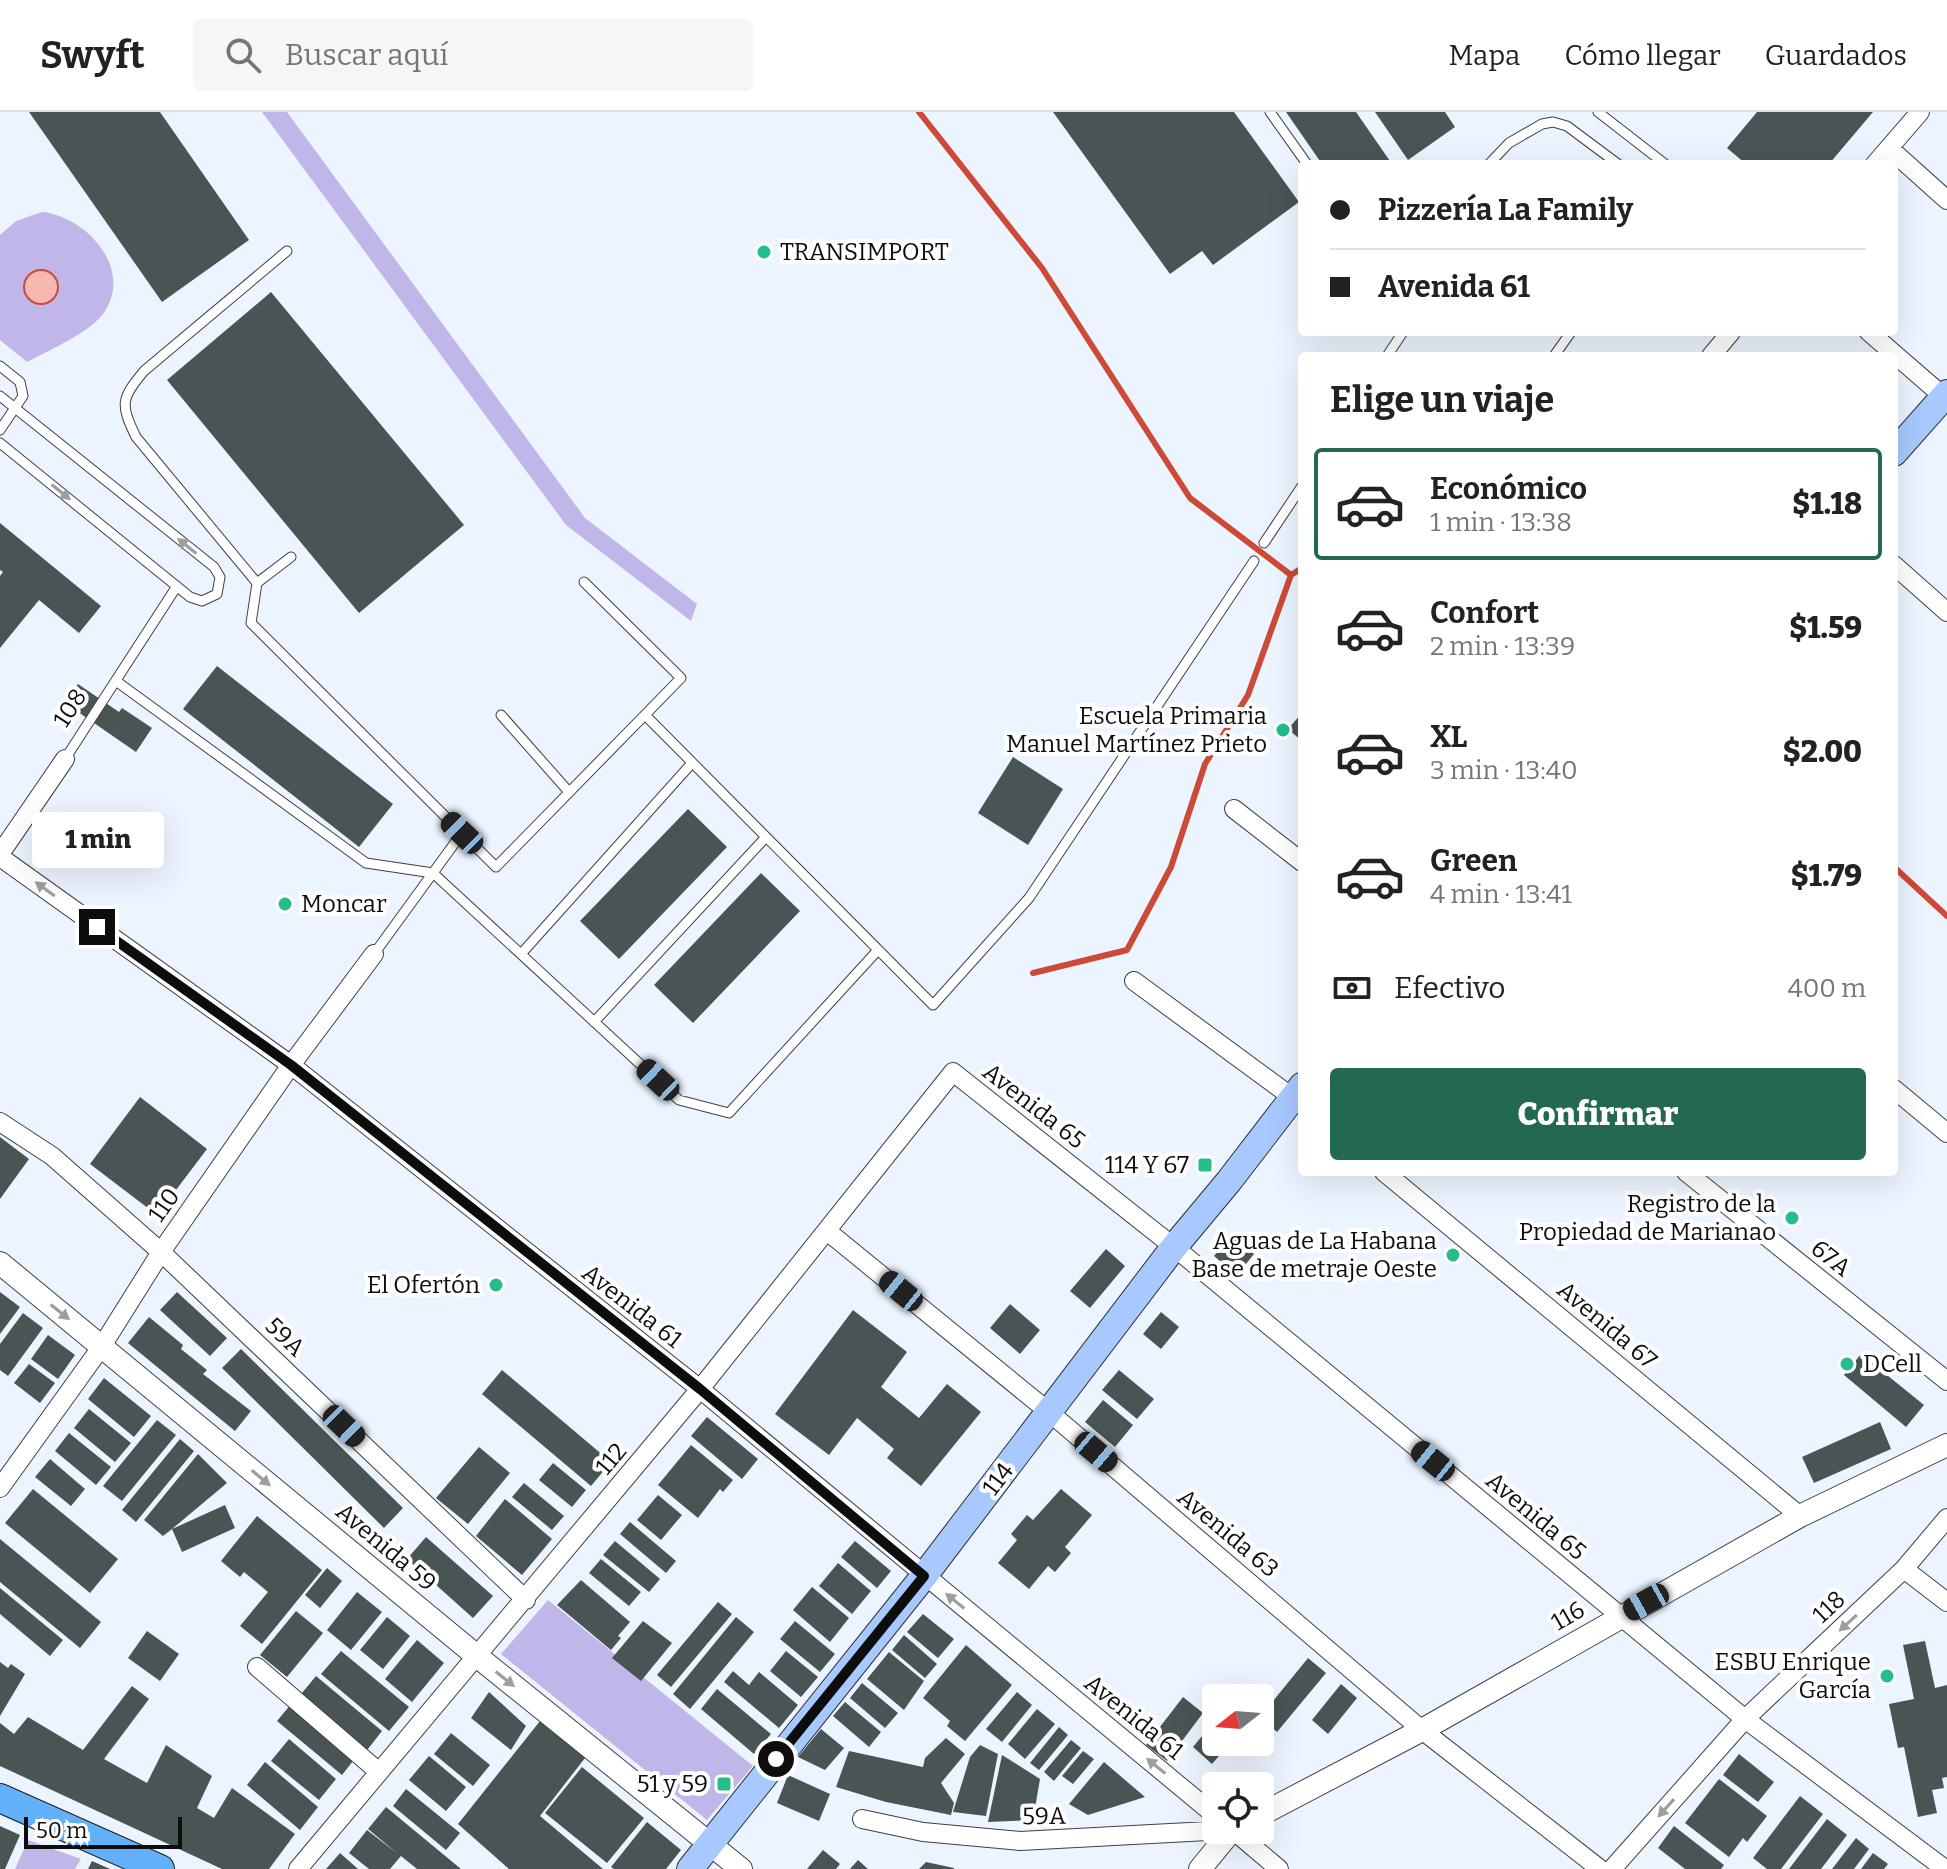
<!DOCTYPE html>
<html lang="es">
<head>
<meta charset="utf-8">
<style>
	:root { --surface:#fff; --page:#f6f6f6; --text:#222; --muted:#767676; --line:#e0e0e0; --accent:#236851 }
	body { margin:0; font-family:Bitter,serif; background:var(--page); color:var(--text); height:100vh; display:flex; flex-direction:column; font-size:30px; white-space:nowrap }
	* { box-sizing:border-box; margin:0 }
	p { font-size:26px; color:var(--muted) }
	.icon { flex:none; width:44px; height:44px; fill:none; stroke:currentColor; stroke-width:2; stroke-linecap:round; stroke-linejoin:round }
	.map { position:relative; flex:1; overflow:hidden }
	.side { position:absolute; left:1298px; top:240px; width:600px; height:824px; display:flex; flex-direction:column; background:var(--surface); border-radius:8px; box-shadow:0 8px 32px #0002 }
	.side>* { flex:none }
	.hud { position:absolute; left:1298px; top:48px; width:600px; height:176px; border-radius:8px; box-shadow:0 8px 32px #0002; display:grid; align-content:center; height:176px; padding:0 32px; background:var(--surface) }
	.needle { width:52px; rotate:253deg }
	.buttons { position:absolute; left:1202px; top:1572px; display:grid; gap:16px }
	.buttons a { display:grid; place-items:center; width:72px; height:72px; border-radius:8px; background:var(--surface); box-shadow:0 8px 32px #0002; font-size:40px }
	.scale { position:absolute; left:24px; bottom:20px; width:158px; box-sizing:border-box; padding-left:8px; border:4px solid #0d0d0d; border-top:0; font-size:22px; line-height:28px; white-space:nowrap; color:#0d0d0d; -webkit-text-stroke:6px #fff; paint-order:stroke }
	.end { position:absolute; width:36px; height:36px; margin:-18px; border:10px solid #0d0d0d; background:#fff; box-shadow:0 0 0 4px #fff }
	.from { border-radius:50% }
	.bubble { position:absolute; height:56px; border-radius:8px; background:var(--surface); box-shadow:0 8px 32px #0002; font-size:26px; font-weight:800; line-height:56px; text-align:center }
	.car { position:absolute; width:24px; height:48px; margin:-24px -12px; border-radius:10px; box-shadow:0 0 6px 2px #0007; background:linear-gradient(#222 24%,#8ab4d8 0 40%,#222 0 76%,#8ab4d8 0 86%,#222 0) }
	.hud b { display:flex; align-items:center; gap:28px; height:76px; font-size:30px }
	.hud b+b { border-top:2px solid var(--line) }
	.hud i { width:20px; height:20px; background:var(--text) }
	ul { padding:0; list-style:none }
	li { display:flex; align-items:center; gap:24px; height:112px; margin:0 16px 12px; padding:0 16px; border:4px solid transparent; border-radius:8px }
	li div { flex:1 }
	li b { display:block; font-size:30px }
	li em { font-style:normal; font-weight:800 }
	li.on { border-color:var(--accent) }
	li>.icon { width:72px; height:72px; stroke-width:1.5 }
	h2 { padding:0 32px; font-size:36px; line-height:96px }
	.pay { display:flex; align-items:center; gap:20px; height:88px; padding:0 32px; font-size:30px }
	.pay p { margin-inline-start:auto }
	.cta { display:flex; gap:16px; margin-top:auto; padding:16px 32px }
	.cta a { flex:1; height:92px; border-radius:8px; background:var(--accent); color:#fff; font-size:32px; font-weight:800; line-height:92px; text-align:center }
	header { display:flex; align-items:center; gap:48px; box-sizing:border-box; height:112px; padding:0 40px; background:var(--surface); border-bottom:2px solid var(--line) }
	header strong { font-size:38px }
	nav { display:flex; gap:44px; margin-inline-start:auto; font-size:28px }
	.search { width:560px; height:72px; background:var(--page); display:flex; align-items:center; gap:20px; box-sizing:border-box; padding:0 28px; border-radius:8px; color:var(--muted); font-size:30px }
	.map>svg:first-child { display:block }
	.green { fill:#c1b6e9 }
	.water { fill:#f6b8b1; stroke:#cd4a38; stroke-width:2 }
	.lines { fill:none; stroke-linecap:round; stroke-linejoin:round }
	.stream { stroke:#cd4a38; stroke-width:6 }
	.building { fill:#495455 }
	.service-casing { stroke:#404040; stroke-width:11 }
	.minor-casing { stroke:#404040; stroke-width:20 }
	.tertiary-casing { stroke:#404040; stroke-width:24 }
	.secondary-casing { stroke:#2f2f2f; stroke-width:28 }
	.primary-casing { stroke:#1e1e1e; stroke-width:30 }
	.service { stroke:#fff; stroke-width:9 }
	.minor { stroke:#fff; stroke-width:18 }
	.tertiary { stroke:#fff; stroke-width:22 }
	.secondary { stroke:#a7c9ff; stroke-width:26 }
	.primary { stroke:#63b1f9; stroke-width:28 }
	.oneway { fill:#9e9e9e }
	.route { stroke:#0d0d0d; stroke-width:10 }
	.poi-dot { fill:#25bd8b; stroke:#fff; stroke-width:3 }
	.labels { text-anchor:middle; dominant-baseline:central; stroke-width:8; stroke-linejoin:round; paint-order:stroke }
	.poi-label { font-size:24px; fill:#0d0d0d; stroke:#fff; text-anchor:end }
	.street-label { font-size:24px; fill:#0d0d0d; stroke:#fff }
</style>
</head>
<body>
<header>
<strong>Swyft</strong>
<div class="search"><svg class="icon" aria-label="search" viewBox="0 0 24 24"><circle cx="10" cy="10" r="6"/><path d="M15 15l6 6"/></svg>Buscar aquí</div>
<nav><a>Mapa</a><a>Cómo llegar</a><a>Guardados</a></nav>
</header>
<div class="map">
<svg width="1947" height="1757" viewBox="0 0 1947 1757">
	<rect width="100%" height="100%" fill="#ecf5ff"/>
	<path class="green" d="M262,0H287L585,406L697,492L691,509L566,413Z
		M42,100C85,104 133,155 105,199C92,220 49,238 27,250L0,228V123L16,109Z
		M548,1488L753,1654L707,1708L501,1542Z
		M28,1728L81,1747L75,1757H15Z"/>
	<path class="water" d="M24 175a17 17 0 1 1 34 0a17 17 0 1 1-34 0Z"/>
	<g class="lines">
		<path class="stream" d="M919,0L1042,156L1190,386L1291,463
			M1894,755L1947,804
			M1033,861L1127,838L1171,755L1205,652L1248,583L1291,463L1302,456"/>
	</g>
	<path class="building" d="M29,0H160L249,128L162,190Z
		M1053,0H1234L1299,90L1213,153L1202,139L1170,162Z
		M1286,0H1356L1392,52H1322Z
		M1375,0H1445L1455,15L1408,48Z
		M1757,0H1873L1829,52H1746L1727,36Z
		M271,180L464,413L359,501L167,268Z
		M0,411L101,494L79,521L39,488L0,536V464L3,460L0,458Z
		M217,554L393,692L359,735L183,597Z
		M78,572L119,600L122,596L152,616L136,640L65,591Z
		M1302,601V629L1288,617Z
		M1013,645L1063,677L1028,733L978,701Z
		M688,697L727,735L619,847L580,809Z
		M761,761L800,799L693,911L654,873Z
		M140,985L207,1037L157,1103L90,1052Z
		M0,1025L29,1047L0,1087Z
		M1231,1123L1254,1142L1237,1163L1214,1144Z
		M1106,1137L1125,1154L1090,1196L1070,1179Z
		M0,1180L20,1195L0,1222Z
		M177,1180L227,1226L210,1244L160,1198Z
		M1010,1192L1040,1218L1020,1242L990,1216Z
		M853,1198L907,1240L881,1275L919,1306L947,1272L981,1300L921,1374L887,1346L894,1337L857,1306L829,1343L775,1302Z
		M1161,1200L1179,1215L1161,1237L1143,1222Z
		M23,1201L43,1216L8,1264L0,1258V1232Z
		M149,1205L183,1233L181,1237L207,1258L203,1262L251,1299L235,1319L128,1231Z
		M48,1223L75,1243L58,1267L31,1247Z
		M241,1237L403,1396L384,1416L222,1256Z
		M1861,1242L1924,1293L1906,1315L1844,1263Z
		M29,1252L55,1271L40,1291L14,1271Z
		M502,1258L611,1350L591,1374L482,1282Z
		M1119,1258L1154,1287L1137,1307L1102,1278Z
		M104,1266L151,1304L134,1325L88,1287Z
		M1103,1288L1133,1313L1115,1335L1085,1310Z
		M89,1297L131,1331L115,1350L74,1316Z
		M707,1305L758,1347L742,1367L691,1324Z
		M157,1308L176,1323L122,1389L103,1374Z
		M1880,1310L1891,1337L1814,1371L1802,1345Z
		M69,1321L111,1355L96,1373L55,1339Z
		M180,1327L194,1339L136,1410L122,1398Z
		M691,1333L733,1368L723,1380L720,1377L698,1406L658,1373Z
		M479,1335L510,1361L468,1412L436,1386Z
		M198,1342L227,1371L172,1417L225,1393L235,1416L182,1440L172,1417L163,1424L144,1408Z
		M50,1347L85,1377L71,1394L35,1365Z
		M553,1351L586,1378L572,1395L539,1368Z
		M524,1371L564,1404L552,1418L512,1385Z
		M33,1377L118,1447L90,1481L5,1411Z
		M1061,1377L1092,1403L1065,1435L1071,1441L1055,1460L1048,1454L1029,1477L998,1451L1017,1428L1011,1422L1027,1403L1033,1408Z
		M658,1383L682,1403L661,1428L637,1408Z
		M505,1387L552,1427L522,1463L476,1424Z
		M257,1404L322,1458L262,1532L240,1514L268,1480L244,1460L240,1465L221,1449Z
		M630,1410L676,1449L666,1461L620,1422Z
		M426,1425L493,1484L473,1506L407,1447Z
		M0,1427L101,1510L80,1536L0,1470Z
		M615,1429L660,1467L649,1480L603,1443Z
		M855,1429L891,1459L877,1476L841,1445Z
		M601,1447L641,1480L629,1494L589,1461Z
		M838,1451L871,1479L852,1502L819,1474Z
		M327,1456L342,1469L320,1496L305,1483Z
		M581,1468L630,1510L618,1524L621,1526L611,1538L557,1493Z
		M812,1475L849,1506L830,1530L793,1498Z
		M0,1476L63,1528L50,1544L0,1502Z
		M357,1480L382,1500L351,1538L327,1518Z
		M718,1490L732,1502L671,1575L657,1563Z
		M296,1499L323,1521L287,1565L260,1543Z
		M923,1502L954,1527L938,1546L907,1520Z
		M387,1505L410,1524L383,1557L360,1538Z
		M736,1505L754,1520L690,1597L673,1582Z
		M643,1509L672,1531L641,1569L612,1546Z
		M795,1509L835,1542L820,1560L780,1527Z
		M147,1519L179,1542L160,1569L128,1546Z
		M904,1523L937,1552L925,1566L892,1538Z
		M417,1528L444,1551L412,1590L385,1567Z
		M1925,1529L1935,1576L1947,1573V1665L1942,1666L1944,1676L1932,1678L1937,1701L1918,1705L1904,1635L1898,1636L1889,1592L1914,1587L1903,1533Z
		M966,1533L1012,1573L965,1629L947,1614L950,1609L923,1586Z
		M341,1539L409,1595L389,1619L321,1562Z
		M786,1539L818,1565L801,1585L770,1559Z
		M889,1540L924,1569L904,1598L867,1567Z
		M1308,1546L1326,1561L1277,1620L1260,1605Z
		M0,1550L8,1556L11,1552L25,1562L0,1604Z
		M733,1559L749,1573L759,1560L798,1593L779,1616L724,1570Z
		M316,1564L382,1619L364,1642L297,1587Z
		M862,1571L898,1601L885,1616L850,1586Z
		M1341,1572L1357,1586L1328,1622L1312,1608Z
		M132,1574L149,1587L104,1647L147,1671L166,1633L212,1664L197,1696L214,1706L232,1676L295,1722L269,1757H222L0,1654V1611L14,1622L28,1605L83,1638Z
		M717,1577L771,1622L754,1642L701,1597Z
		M489,1580L526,1614L511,1638L471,1606Z
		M1017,1580L1032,1593L1002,1630L986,1617Z
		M1183,1585L1203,1601L1167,1649L1146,1633Z
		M845,1590L881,1620L869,1635L833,1604Z
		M292,1591L357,1644L342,1663L277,1609Z
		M1037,1597L1055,1612L1025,1647L1008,1632Z
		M1216,1607V1630H1231L1212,1652L1193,1635Z
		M540,1609L585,1646L540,1704L603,1757H509L458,1712Z
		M1059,1615L1068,1623L1039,1658L1030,1651Z
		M821,1617L844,1636L825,1658L798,1645Z
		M451,1621L490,1653L473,1674L434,1642Z
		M946,1626L965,1642L941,1671L954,1691L951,1703L886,1690L836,1675L849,1639L923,1655L925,1646Z
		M289,1627L336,1667L319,1688L271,1649Z
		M1071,1628L1081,1636L1054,1669L1044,1660Z
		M980,1633L998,1642L986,1704L953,1700L970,1645Z
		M1083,1639L1094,1647L1073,1672L1062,1664Z
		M1739,1642L1774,1670L1758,1690L1723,1663Z
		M1002,1643L1040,1667L1033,1708L988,1710Z
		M429,1644L466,1675L446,1699L409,1668Z
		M265,1650L318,1695L300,1718L247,1673Z
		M1104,1650L1145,1685L1088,1703L1069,1692Z
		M582,1655L644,1706L607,1751L545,1701Z
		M788,1663L830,1682L819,1709L777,1691Z
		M1719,1667L1767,1704L1747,1730L1743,1726L1729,1745L1685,1711Z
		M406,1677L460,1721L446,1738L393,1694Z
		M1800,1684L1823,1702L1781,1757H1767L1753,1746Z
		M386,1695L461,1757H417L401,1744L390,1757H369L349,1741L367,1718L398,1742L368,1717Z
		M1827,1707L1847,1723L1821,1757H1789Z
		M647,1710L681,1738L666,1757H614L611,1755Z
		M0,1714L20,1723L5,1757H0Z
		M1674,1714L1724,1753L1721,1757H1685L1658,1736Z
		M1856,1726L1869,1737L1854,1757H1832Z
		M823,1738L840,1752L836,1757H807Z
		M340,1741L358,1757H326Z
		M1873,1741L1888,1752L1884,1757H1861Z
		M858,1748L868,1757H850Z
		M92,1749L110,1757H88Z
		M926,1750L954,1756V1757H919Z"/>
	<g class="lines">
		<defs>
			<path id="service" d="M1270,0L1307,52
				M1598,0L1665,52
				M1489,52L1509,31L1542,12L1553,10L1567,14L1618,52
				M1387,244L1403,220
				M1554,244L1571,220
				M0,254L20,270L23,284L0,318
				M0,284L214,455L220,465L217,482L202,489L190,485L0,331
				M1264,431L1302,374
				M291,445L257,471L251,511L496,755L681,566L584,470
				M257,471L136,325C120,292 121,287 144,259L287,139
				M116,569L366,751L433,761L679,988L729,1001L878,838
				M501,603L569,680
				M645,603L933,893L1029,786L1254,449
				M65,647L177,474
				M374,842L462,721
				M521,842L692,651
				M594,910L766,725"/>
			<path id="minor" d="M1889,36L1947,88
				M1875,52L1920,0
				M1869,220L1944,285
				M1711,244L1731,220
				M1894,453L1947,500
				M1234,697L1302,750
				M0,742L65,647
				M0,745L291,953L700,1277L1216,1704
				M1134,869L1300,991
				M1894,977L1947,1021
				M0,1010L52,1044L161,1140L526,1488
				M1384,1060L1800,1404
				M1686,1060L1947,1269
				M827,1119L1049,1300L1422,1618L1600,1757
				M0,1376L102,1234L161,1140L291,953L374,842
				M1904,1457L1947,1490
				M257,1555L379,1660
				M862,1707L923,1720L1020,1729L1227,1718
				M1233,1718L1279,1757
				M298,1757L700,1277L953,960L1174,1135L1745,1607L1945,1757
				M1612,1757L1745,1607L1904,1457L1947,1406"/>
			<path id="tertiary" d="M0,1151L478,1545L741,1757
				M1260,1703L1422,1618L1800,1404L1947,1333
				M1200,1757L1232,1718"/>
			<path id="secondary" d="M1894,341L1947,281
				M690,1757L924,1464L1174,1135L1229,1069L1302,974"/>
			<path id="primary" d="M0,1686L160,1757"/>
		</defs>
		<use href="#service" class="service-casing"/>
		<use href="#minor" class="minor-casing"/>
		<use href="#tertiary" class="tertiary-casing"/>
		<use href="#secondary" class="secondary-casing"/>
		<use href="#primary" class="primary-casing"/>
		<use href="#service" class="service"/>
		<use href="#minor" class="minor"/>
		<use href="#tertiary" class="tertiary"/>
		<use href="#secondary" class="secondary"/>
		<use href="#primary" class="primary"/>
	</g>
	<defs><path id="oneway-solid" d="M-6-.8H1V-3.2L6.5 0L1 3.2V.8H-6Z" transform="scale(2)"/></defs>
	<g class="oneway">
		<use href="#oneway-solid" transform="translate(61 380) rotate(39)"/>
		<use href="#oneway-solid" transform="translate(187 434) rotate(-141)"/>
		<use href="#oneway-solid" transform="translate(45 777) rotate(-144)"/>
		<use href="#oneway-solid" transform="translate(60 1200) rotate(39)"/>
		<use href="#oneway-solid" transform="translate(261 1366) rotate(40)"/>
		<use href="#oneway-solid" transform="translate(955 1489) rotate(-141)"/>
		<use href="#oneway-solid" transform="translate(1848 1511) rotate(137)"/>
		<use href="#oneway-solid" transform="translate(505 1567) rotate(39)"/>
		<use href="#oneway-solid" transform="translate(1156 1654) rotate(-141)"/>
		<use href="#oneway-solid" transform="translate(1666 1696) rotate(132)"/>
	</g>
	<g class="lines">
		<path class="route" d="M97,815L291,953L700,1277L924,1464L776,1647"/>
	</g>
	<g class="poi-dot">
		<circle cx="764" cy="140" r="8"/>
		<circle cx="1283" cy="618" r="8"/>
		<circle cx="285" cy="792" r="8"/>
		<rect x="1197" y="1045" width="16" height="16" rx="4"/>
		<circle cx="1792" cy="1106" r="8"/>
		<circle cx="1453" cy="1143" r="8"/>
		<circle cx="496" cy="1173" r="8"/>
		<circle cx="1847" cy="1252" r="8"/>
		<circle cx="1887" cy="1564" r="8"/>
		<rect x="716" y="1664" width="16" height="16" rx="4"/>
	</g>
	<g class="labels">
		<g class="poi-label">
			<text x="780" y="140" text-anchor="start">TRANSIMPORT</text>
			<text x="1267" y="604">Escuela Primaria<tspan x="1267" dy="28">Manuel Martínez Prieto</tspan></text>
			<text x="301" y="792" text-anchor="start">Moncar</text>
			<text x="1189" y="1053">114 Y 67</text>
			<text x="1776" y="1092">Registro de la<tspan x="1776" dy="28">Propiedad de Marianao</tspan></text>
			<text x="1437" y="1129">Aguas de La Habana<tspan x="1437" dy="28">Base de metraje Oeste</tspan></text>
			<text x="480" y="1173">El Ofertón</text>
			<text x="1863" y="1252" text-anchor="start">DCell</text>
			<text x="1871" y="1550">ESBU Enrique<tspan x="1871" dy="28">García</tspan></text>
			<text x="708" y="1672">51 y 59</text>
		</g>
		<g class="street-label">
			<text transform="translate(70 596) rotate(-57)">108</text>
			<text transform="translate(1034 994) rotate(38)">Avenida 65</text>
			<text transform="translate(164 1093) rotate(-55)">110</text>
			<text transform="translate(1831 1146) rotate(38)">67A</text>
			<text transform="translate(632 1194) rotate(38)">Avenida 61</text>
			<text transform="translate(1607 1213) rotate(40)">Avenida 67</text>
			<text transform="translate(285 1225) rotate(44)">59A</text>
			<text transform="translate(611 1347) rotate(-50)">112</text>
			<text transform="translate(998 1367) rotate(-53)">114</text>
			<text transform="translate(1536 1404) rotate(40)">Avenida 65</text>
			<text transform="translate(1228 1421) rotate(40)">Avenida 63</text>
			<text transform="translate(386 1435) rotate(40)">Avenida 59</text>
			<text transform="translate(1829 1495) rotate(-43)">118</text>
			<text transform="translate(1568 1504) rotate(-30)">116</text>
			<text transform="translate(1134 1605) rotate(39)">Avenida 61</text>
			<text transform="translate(1044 1704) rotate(-1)">59A</text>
		</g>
	</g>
</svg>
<div class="buttons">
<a><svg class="needle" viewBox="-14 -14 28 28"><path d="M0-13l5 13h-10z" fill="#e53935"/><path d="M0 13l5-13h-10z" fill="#767676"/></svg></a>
<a><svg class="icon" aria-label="locate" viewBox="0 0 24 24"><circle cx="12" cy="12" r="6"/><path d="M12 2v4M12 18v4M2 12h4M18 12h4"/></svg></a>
</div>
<div class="scale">50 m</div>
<i class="end from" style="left:776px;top:1647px"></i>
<i class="end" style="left:97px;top:815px"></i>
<div class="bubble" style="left:32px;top:700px;width:132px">1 min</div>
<i class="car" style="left:462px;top:721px;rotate:314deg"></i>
<i class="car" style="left:658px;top:968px;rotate:313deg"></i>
<i class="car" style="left:901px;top:1179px;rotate:309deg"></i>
<i class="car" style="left:344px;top:1314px;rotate:134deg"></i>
<i class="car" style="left:1096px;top:1340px;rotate:130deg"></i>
<i class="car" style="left:1433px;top:1349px;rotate:309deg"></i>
<i class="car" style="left:1646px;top:1490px;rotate:241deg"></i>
<div class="hud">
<b><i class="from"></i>Pizzería La Family</b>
<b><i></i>Avenida 61</b>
</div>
<section class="side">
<h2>Elige un viaje</h2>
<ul>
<li class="on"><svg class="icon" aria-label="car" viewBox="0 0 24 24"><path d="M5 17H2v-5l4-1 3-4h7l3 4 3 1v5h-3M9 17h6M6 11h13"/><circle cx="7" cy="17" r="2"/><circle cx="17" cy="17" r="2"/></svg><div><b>Económico</b><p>1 min · 13:38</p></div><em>$1.18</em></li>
<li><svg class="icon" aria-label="car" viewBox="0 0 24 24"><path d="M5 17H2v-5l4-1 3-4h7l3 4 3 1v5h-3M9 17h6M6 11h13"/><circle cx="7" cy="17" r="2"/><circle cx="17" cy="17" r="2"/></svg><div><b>Confort</b><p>2 min · 13:39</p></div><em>$1.59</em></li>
<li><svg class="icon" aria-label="car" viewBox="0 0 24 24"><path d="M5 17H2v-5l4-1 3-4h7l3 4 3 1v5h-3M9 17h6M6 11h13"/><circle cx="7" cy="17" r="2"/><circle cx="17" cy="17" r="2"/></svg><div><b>XL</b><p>3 min · 13:40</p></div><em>$2.00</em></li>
<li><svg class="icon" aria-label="car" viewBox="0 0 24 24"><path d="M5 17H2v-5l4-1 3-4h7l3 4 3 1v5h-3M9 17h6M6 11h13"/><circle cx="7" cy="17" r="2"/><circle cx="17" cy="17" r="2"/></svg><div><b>Green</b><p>4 min · 13:41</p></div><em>$1.79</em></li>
</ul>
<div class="pay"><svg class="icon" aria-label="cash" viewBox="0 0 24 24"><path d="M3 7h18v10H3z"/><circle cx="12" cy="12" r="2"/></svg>Efectivo<p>400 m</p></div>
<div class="cta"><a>Confirmar</a></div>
</section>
</div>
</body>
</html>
